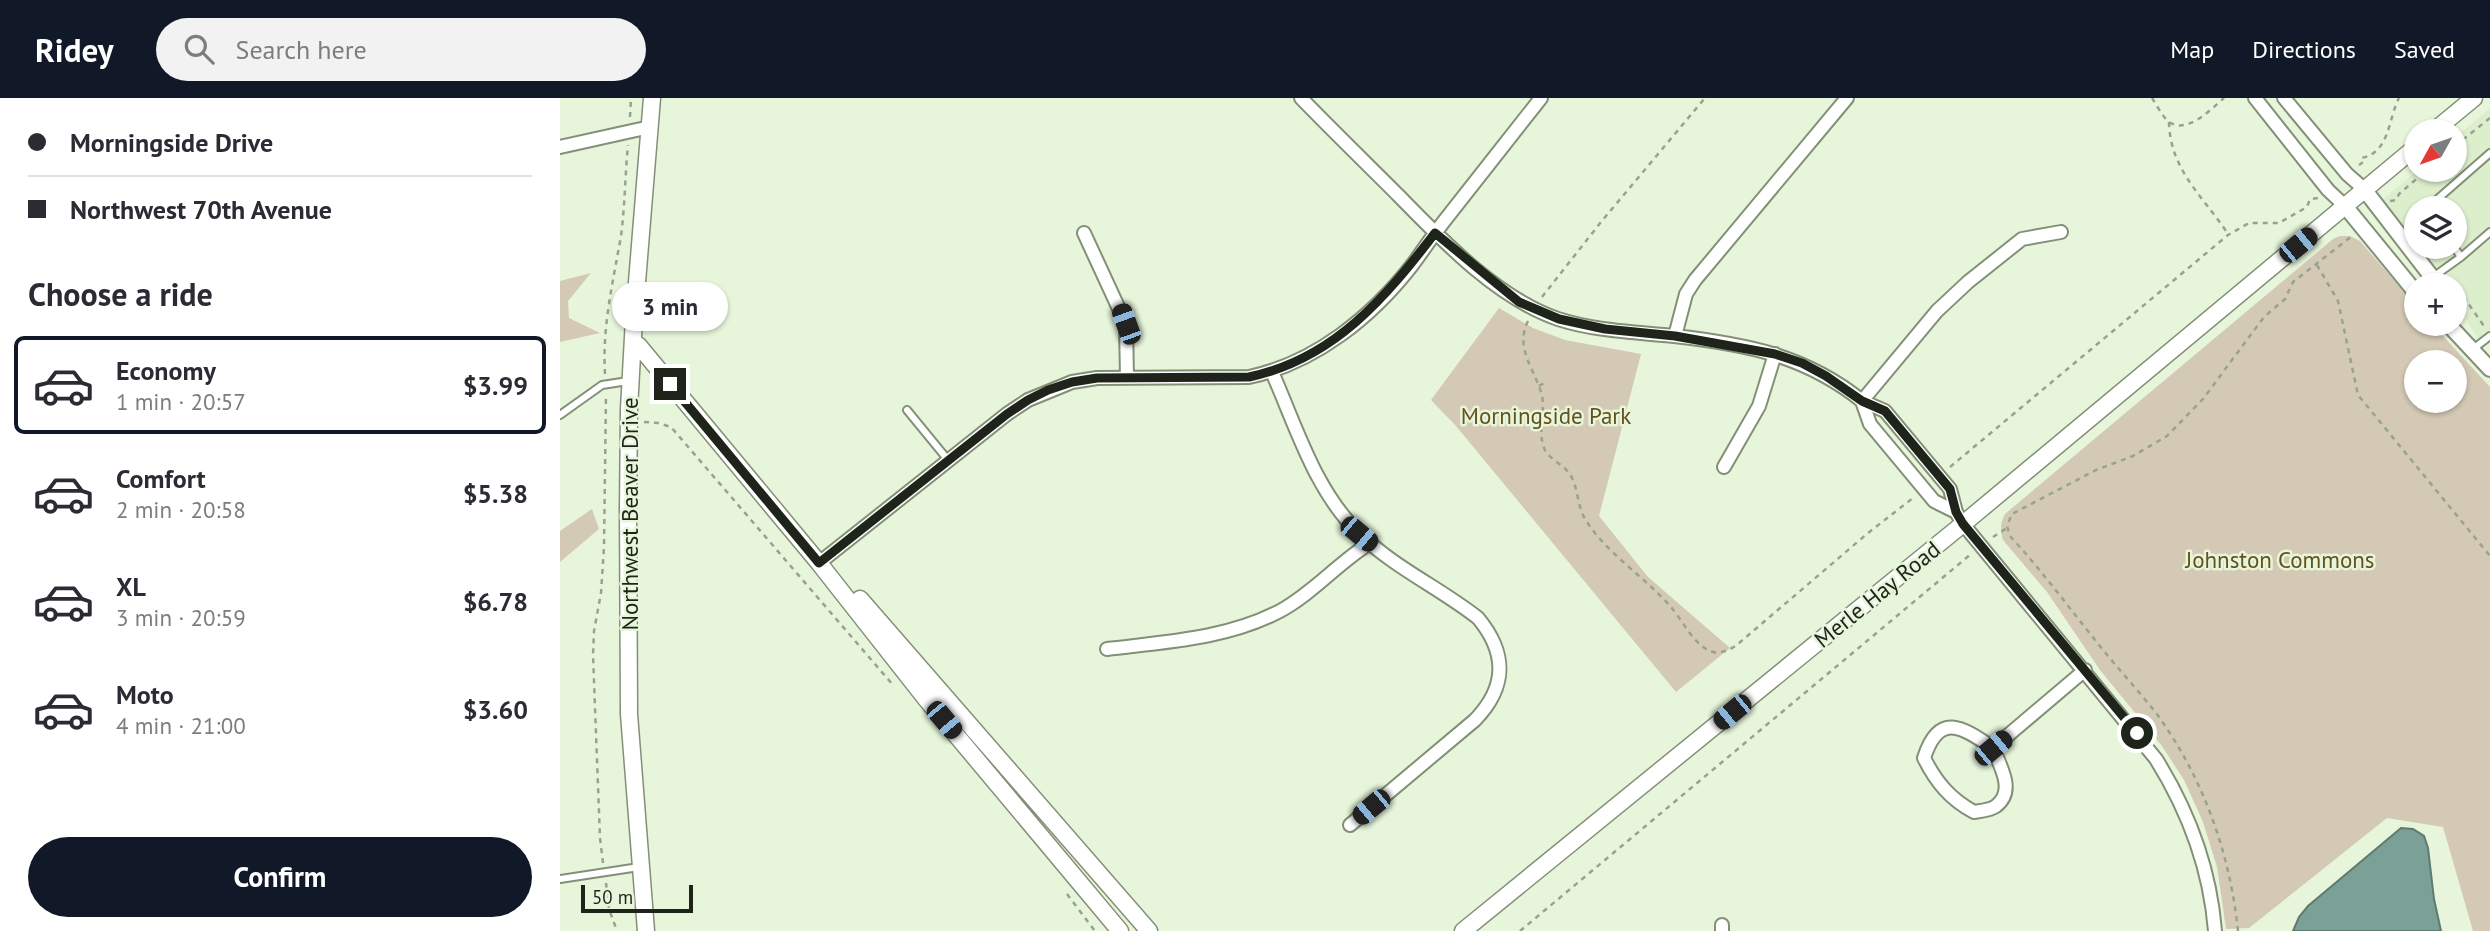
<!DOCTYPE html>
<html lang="en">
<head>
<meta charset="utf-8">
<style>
	:root { --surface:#fff; --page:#f2f2f3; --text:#2b2b33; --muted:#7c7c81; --line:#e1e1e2; --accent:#111827 }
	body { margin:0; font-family:"PT Sans",sans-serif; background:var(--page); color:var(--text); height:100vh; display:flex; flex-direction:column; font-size:26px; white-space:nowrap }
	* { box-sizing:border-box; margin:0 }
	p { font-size:23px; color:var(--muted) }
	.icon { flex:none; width:38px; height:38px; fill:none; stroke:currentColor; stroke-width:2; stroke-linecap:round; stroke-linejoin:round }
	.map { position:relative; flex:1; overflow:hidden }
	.side { display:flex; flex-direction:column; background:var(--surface); width:560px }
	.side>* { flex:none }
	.hud { display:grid; align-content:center; height:154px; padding:0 28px; background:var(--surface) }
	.needle { width:46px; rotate:230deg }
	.buttons { position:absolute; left:1844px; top:21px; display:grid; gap:14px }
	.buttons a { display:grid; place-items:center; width:63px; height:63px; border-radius:50%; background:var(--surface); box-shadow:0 2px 5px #0004; font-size:35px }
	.scale { position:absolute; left:21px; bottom:18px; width:112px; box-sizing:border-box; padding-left:7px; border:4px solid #1f241b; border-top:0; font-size:19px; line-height:24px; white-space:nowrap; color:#1f241b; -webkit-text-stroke:5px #e7f5db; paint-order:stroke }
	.end { position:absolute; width:32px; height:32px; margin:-16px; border:9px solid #1f241b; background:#fff; box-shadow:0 0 0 4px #fff }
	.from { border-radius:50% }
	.bubble { position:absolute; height:49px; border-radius:24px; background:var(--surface); box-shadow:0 2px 5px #0004; font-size:23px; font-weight:800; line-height:49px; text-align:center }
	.car { position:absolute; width:21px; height:42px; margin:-21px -10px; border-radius:9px; box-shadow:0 0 5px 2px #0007; background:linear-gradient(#222 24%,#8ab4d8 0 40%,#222 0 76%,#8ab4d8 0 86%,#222 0) }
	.hud b { display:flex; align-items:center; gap:24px; height:66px; font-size:26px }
	.hud b+b { border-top:2px solid var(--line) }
	.hud i { width:18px; height:18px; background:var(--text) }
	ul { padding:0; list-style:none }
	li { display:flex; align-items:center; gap:21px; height:98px; margin:0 14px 10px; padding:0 14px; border:4px solid transparent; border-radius:10px }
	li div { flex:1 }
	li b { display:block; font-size:26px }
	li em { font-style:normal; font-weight:800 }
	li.on { border-color:var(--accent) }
	li>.icon { width:63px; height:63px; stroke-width:1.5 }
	h2 { padding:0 28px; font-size:32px; line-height:84px }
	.action { display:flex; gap:14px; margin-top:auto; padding:14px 28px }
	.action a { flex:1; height:80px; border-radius:42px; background:var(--accent); color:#fff; font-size:28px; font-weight:800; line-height:80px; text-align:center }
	header { display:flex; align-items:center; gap:42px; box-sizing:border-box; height:98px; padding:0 35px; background:var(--accent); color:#fff }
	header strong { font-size:33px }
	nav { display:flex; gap:38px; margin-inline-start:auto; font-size:24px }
	.search { width:490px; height:63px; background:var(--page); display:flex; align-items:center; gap:18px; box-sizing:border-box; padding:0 24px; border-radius:38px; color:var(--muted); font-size:26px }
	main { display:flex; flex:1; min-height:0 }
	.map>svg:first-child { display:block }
	.built { fill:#dceecc; fill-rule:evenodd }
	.green { fill:#d3c9b4; fill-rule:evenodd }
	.water { fill:#7ba095; stroke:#5f7b70; stroke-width:2 }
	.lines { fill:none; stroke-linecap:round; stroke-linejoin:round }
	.service-casing { stroke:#839077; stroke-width:10 }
	.minor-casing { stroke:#839077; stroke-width:16 }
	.tertiary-casing { stroke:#839077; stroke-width:18 }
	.secondary-casing { stroke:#839077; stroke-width:19 }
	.path { stroke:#98a38f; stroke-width:2.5; stroke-dasharray:5 5; stroke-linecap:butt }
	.service { stroke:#fff; stroke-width:6 }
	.minor { stroke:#fff; stroke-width:12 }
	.tertiary { stroke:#fff; stroke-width:14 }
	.secondary { stroke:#fff; stroke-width:16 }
	.route { stroke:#1f241b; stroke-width:9 }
	.labels { text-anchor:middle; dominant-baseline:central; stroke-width:5; stroke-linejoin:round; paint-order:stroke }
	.park-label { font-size:23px; fill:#65511d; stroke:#e7f5db }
	.street-label { font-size:23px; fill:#1f241b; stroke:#e7f5db }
</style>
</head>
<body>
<header>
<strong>Ridey</strong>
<div class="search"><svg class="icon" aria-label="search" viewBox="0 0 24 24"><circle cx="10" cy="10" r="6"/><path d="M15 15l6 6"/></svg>Search here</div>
<nav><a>Map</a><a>Directions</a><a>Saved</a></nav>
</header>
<main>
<section class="side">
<div class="hud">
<b><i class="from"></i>Morningside Drive</b>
<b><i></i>Northwest 70th Avenue</b>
</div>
<h2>Choose a ride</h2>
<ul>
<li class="on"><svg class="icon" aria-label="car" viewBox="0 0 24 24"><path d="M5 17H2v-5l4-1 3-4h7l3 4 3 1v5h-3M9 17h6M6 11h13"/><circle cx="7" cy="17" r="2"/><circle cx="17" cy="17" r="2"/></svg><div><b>Economy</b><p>1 min · 20:57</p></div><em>$3.99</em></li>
<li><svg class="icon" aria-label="car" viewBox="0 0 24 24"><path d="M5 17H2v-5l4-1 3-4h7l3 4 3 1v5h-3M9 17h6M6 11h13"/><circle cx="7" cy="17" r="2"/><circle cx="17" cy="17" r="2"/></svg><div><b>Comfort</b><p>2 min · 20:58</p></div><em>$5.38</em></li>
<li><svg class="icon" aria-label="car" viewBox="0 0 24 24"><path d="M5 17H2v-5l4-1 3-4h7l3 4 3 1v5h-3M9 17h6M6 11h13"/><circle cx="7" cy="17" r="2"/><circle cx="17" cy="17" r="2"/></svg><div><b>XL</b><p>3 min · 20:59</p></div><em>$6.78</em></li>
<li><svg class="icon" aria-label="car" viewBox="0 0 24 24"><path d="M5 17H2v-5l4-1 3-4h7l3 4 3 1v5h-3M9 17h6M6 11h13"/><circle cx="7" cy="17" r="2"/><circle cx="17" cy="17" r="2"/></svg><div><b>Moto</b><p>4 min · 21:00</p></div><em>$3.60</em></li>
</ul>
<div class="action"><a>Confirm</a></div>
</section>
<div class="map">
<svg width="1930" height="833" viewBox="0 0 1930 833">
	<rect width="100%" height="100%" fill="#e7f5db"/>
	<path class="built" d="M1930,10V238L1921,245L1895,205V187H1884L1821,103L1858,72H1895V40ZM1857,110H1895V149H1857Z"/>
	<path class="green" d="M1780,138H1790L1800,143L1857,209V226H1872L1930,289V833H1913L1883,729L1827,720L1689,830L1666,831L1657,769L1643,724L1624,682L1602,648L1540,572L1487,494L1443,442C1440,432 1440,425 1445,416L1773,141ZM1895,264V303H1857V264Z
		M31,175L8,203L9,220L40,235L0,244V183Z
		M939,210L973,230L1005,242L1081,256L1039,418L1088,479L1170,550L1116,594L896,328L871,302Z
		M32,411L39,431L0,464V433Z"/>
	<path class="water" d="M1841,730L1853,731L1864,738L1868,750L1874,801L1881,833H1733L1739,819L1748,808Z"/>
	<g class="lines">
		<defs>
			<path id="service" d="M1870,110L1873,105L1930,55
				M1901,159L1930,134
				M1873,179L1901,159L1894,149
				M1913,251L1930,238
				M347,312L388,362
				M0,317L42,287L68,283
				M0,781L79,769"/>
			<path id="minor" d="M741,0C773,33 806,65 839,98C883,143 937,200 998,221C1035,233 1075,234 1114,238C1185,246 1245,257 1302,303L1377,213L1408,184L1462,141L1501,134
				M1695,0L1768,92L1785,108
				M1724,0L1787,76L1804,91
				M0,49L90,29
				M524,135L566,226L567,280
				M1115,238L1126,196L1135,182L1287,0
				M712,274C736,328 755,393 799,435C833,469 880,490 918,520C947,555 947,589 915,622L790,727
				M1164,369L1199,308L1215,256
				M1396,414L1374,403L1310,326L1302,303L1325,313L1390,391L1396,414L1403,426L1596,661C1629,714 1650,770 1655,833
				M259,465L447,316L468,302L512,284L537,280L689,279C755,265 812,219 853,166C864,151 874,136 885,122C917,81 949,41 981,0
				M547,551C605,544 667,541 720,513C753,495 778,465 810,445
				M1433,650C1440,668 1456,693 1436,708C1431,712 1420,713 1414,714C1390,701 1376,684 1364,660C1379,613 1402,629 1433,650L1525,572
				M1162,827V833"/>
			<path id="tertiary" d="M1804,91L1878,187
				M1785,108L1857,196
				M1888,226L1930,271"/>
			<path id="secondary" d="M1874,33L1914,0
				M73,244L79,248L259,465L366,601L560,833
				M300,501L589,833
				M86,833L69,616L68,412L69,311L74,221L92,0
				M903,833L1403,426L1857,48"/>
		</defs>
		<use href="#service" class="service-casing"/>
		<use href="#minor" class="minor-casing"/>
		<use href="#tertiary" class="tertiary-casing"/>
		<use href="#secondary" class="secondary-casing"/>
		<path class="path" d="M1592,0C1596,6 1600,14 1605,20C1623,41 1650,12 1664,0
			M70,19L71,0
			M1609,24C1610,72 1643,98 1668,136
			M1895,48L1930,20
			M1799,67L1802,65L1801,60C1830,55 1828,21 1839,0
			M1830,103L1836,102L1839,96L1867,72
			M1757,167L1778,203L1798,297L1930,458
			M1892,182L1926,231
			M982,199L1041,124L1145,0
			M968,223C955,249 973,269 981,294C987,312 976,333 985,352C991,363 1005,367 1011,378C1018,390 1017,406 1024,419C1044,454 1084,478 1110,508C1122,521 1132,544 1148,552C1158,558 1170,552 1178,546L1308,435L1353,400
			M45,276C42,229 53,184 61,138C65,108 65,77 68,47
			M979,288L986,284
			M84,324L98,325L111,329L333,587
			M1390,369L1668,137L1689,125H1719L1747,109L1750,101L1758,100
			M1433,439L1447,430
			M43,765L40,740L33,557L34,533L41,495L44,449L46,297
			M46,785L49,811L57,833
			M507,796L535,833
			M960,833L1411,456
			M1678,833C1670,755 1643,679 1596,615C1581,596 1564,577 1548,558C1515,518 1485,476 1450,438L1447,428L1452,416L1536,372L1573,358L1607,338L1643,301L1704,219L1725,201L1733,184L1792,138"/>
		<use href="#service" class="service"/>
		<use href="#minor" class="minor"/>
		<use href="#tertiary" class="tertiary"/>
		<use href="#secondary" class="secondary"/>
	</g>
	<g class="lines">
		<path class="route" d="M110,286L259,465L447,316L468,302L488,292L512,284L537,280L689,279C774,261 825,200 875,135L959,204L999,221L1045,231L1115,238L1215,256L1242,265L1266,278L1302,303L1325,313L1390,391L1396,414L1403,426L1577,635"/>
	</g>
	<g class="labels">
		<g class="park-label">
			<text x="986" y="317">Morningside Park</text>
			<text x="1720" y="461">Johnston Commons</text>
		</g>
		<g class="street-label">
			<text transform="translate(69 416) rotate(-90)">Northwest Beaver Drive</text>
			<text transform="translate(1317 496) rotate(-39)">Merle Hay Road</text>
		</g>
	</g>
</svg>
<div class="buttons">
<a><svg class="needle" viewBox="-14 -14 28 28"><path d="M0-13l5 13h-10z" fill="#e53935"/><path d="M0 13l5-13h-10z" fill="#7c7c81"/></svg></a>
<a><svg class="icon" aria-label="layers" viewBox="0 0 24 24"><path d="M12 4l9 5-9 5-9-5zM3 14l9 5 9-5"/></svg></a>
<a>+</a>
<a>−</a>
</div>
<div class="scale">50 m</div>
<i class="end from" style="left:1577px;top:635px"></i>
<i class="end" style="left:110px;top:286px"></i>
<div class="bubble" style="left:52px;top:184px;width:116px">3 min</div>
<i class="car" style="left:1738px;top:147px;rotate:51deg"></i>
<i class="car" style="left:566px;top:226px;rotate:340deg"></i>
<i class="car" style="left:799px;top:436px;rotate:130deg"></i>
<i class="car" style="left:1172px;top:614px;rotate:231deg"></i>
<i class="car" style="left:384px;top:622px;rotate:140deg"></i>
<i class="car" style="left:1433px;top:650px;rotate:50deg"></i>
<i class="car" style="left:811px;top:709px;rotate:230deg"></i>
</div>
</main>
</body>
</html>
